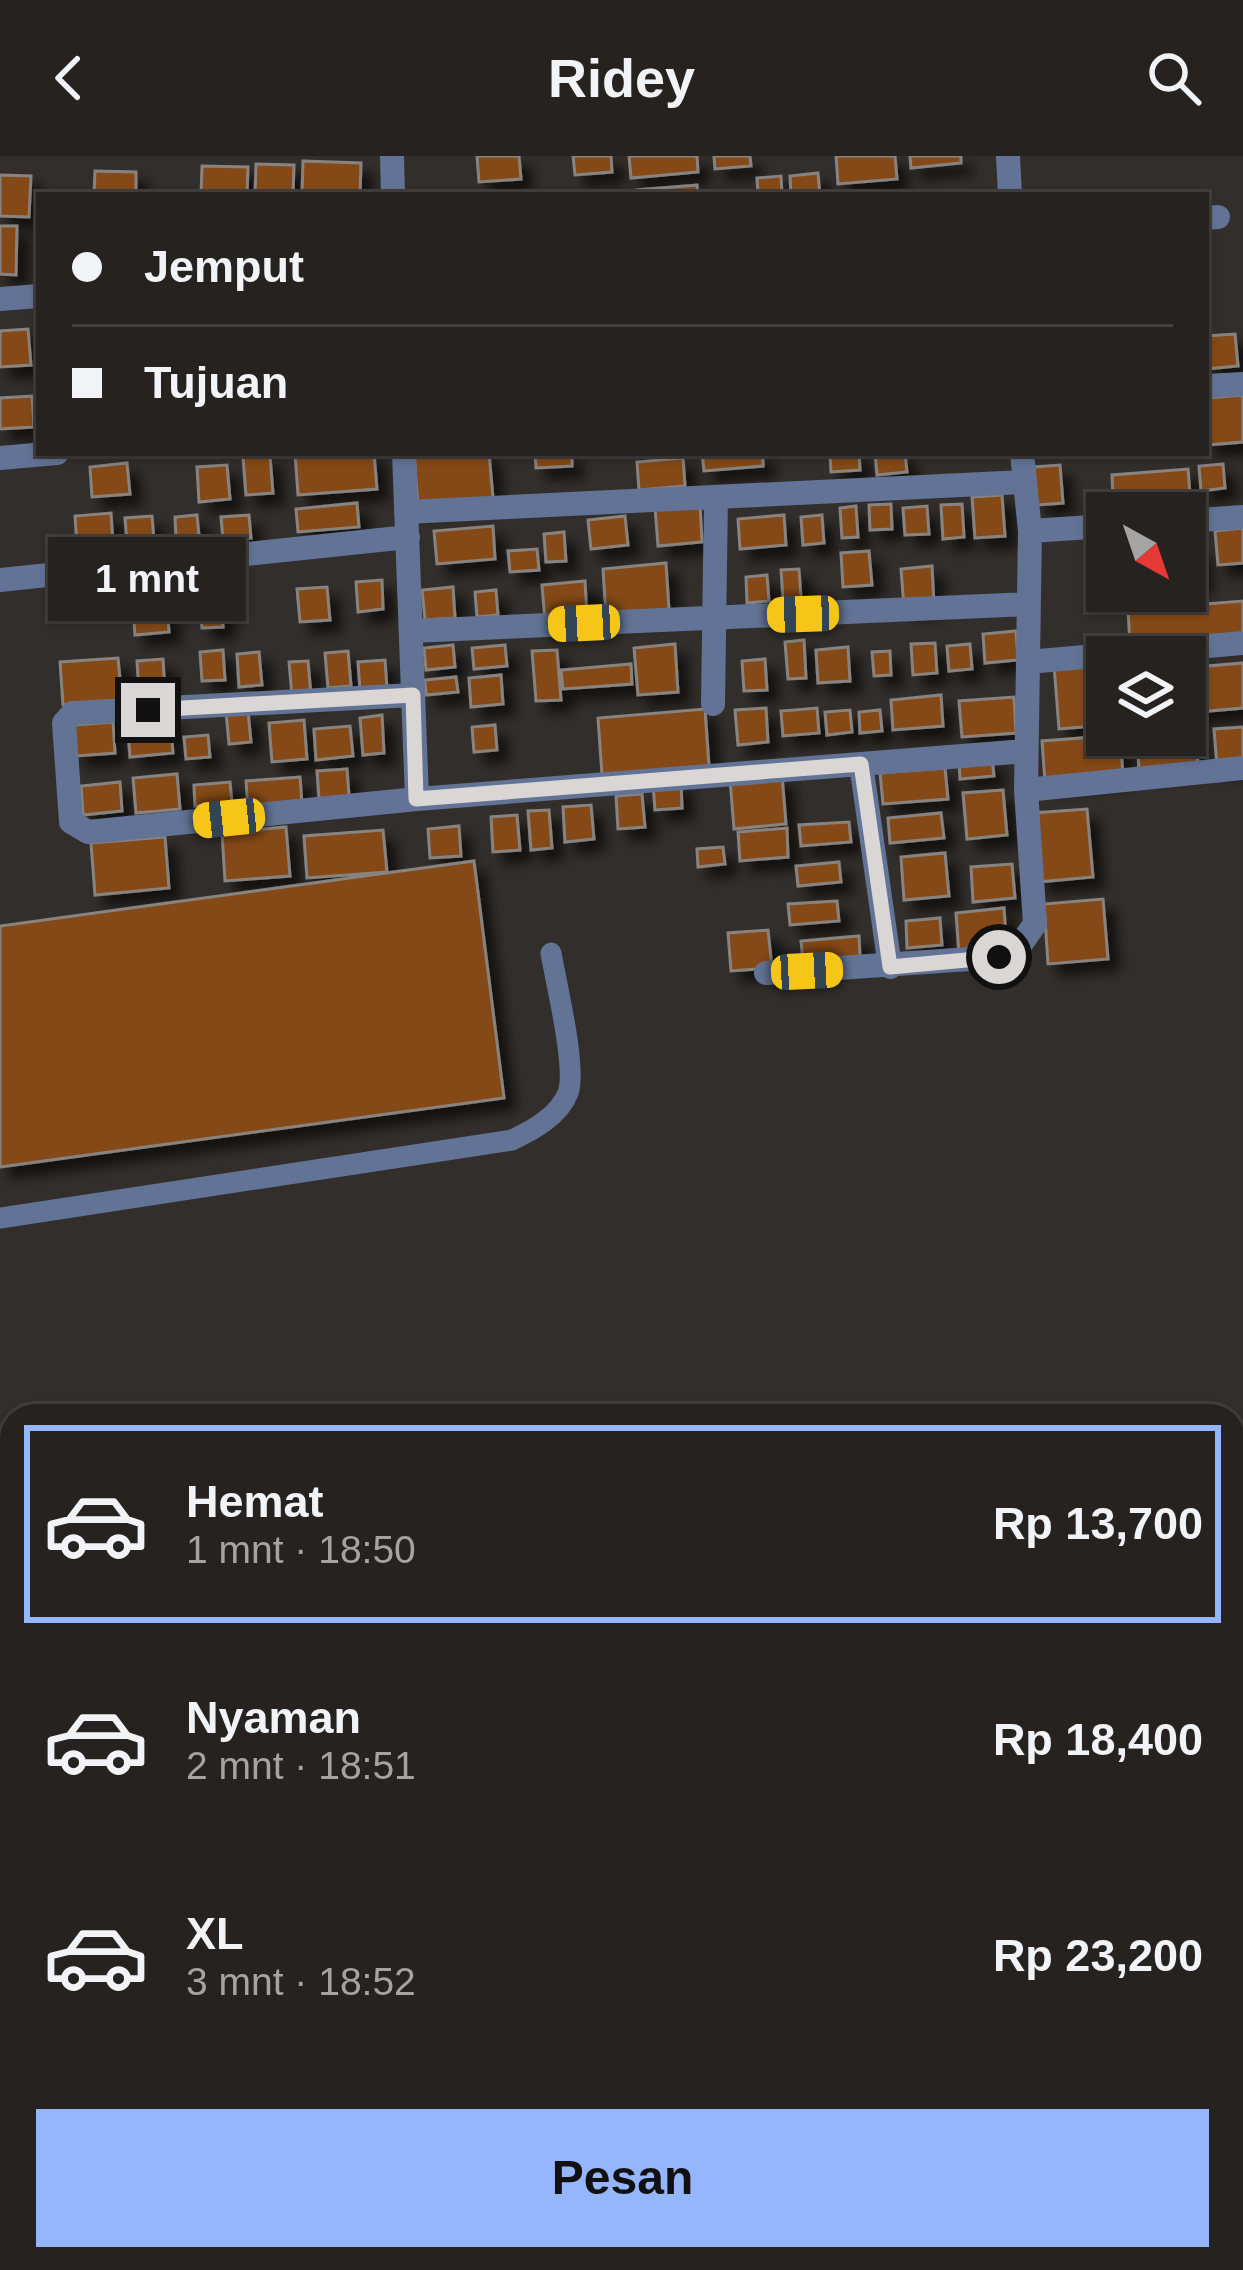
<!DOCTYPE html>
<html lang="id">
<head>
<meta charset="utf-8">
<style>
	:root { --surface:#262220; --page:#322f2d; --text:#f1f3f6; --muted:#a4a4a5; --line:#423f3e; --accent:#95b6fd }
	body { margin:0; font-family:Helvetica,sans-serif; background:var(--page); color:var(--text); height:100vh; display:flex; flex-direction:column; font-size:45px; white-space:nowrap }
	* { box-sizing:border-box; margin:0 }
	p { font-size:39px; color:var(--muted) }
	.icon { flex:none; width:66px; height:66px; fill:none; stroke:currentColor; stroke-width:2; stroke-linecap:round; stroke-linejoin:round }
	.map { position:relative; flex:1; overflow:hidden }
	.panel { position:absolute; left:0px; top:1248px; width:1245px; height:867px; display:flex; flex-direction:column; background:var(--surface); border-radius:36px 36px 0 0; box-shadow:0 3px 9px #0004,0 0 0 3px var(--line) }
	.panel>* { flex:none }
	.banner { position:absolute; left:36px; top:36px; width:1173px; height:264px; border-radius:0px; box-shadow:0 3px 9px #0004,0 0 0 3px var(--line); display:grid; align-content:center; height:264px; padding:0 36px; background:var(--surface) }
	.needle { width:78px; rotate:140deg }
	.fabs { position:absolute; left:1086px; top:336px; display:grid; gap:24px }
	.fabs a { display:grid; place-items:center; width:120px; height:120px; border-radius:0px; background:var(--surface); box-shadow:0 3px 9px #0004,0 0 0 3px var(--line); font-size:60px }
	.end { position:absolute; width:54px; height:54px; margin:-27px; border:15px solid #d9d6d5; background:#111; box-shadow:0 0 0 6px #111 }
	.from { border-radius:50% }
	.bubble { position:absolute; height:84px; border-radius:0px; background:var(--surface); box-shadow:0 3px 9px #0004,0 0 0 3px var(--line); font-size:39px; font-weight:700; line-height:84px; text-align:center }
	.car { position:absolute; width:36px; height:72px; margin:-36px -18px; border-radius:15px; box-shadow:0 0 9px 3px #0007; background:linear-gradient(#f5c518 24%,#345 0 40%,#f5c518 0 76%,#345 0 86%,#f5c518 0) }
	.banner b { display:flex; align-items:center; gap:42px; height:114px; font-size:45px }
	.banner b+b { border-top:3px solid var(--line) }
	.banner i { width:30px; height:30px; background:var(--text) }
	ul { padding:21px 0 0; list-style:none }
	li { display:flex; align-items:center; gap:36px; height:198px; margin:0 24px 18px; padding:0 12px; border:6px solid transparent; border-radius:0px }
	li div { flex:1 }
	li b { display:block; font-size:45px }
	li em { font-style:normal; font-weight:700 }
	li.current { border-color:var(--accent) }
	li>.icon { width:108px; height:108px; stroke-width:1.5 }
	.action { display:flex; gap:24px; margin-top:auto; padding:24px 36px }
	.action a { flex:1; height:138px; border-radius:0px; background:var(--accent); color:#111; font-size:48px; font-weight:700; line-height:138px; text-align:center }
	header { display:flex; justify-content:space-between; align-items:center; height:156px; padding:0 36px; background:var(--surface); font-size:54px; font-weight:700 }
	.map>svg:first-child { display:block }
	.building { fill:#844918; stroke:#88837f; stroke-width:3; filter:url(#shadow) }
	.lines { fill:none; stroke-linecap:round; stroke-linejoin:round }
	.lane { stroke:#627395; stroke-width:21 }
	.street { stroke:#627395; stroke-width:24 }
	.route { stroke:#d9d6d5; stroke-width:15 }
</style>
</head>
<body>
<header><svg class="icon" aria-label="back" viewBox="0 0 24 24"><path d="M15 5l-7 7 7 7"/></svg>Ridey<svg class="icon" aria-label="search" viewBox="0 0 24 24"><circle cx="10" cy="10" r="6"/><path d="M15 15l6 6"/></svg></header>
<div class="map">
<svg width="1243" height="2114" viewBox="0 0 1243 2114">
	<defs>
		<filter id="shadow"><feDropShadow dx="11" dy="11" stdDeviation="6" flood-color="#0009"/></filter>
	</defs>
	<rect width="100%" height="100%" fill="#322e2b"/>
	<path class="building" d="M477,0H519L521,23L479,26Z
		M573,0H611L612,16L575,19Z
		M629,0H697L698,16L631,22Z
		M714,0H750L751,10L715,13Z
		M836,0H895L897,23L838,28Z
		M910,0H961V7L911,12Z
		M303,5L361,7L360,39H302Z
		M256,8L294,9L293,39H255Z
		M202,10L248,11L247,39H201Z
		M95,15L136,16V39H94Z
		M818,17L820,39H791L790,20Z
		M0,19L31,20L29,61L0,60Z
		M781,20L782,39H758L757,22Z
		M697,29L698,39H637V34Z
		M0,70H17L16,119L0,118Z
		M28,173L31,209L0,211V175Z
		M1235,178L1238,210L1206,213V180Z
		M1243,239V286L1206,289V242Z
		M32,240L34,271L0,273V242Z
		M295,297H374L377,333L298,339Z
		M489,297L493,342L418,349L414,298Z
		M535,297H572V310L536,312Z
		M702,297H763V310L704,315Z
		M830,297H859L860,314L831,316Z
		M875,297H905L907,316L877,319Z
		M270,300L273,337L246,339L243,301Z
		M683,302L685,330L639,334L637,306Z
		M127,307L130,338L92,341L90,311Z
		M1223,308L1225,332L1201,335L1199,310Z
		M227,309L230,343L199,346L197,311Z
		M1060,309L1063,347L1037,349L1034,311Z
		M1188,313L1190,338L1113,344L1112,319Z
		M1002,339L1005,380L975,382L972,341Z
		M357,347L359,371L298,376L296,353Z
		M700,347L702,386L658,390L655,351Z
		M891,348L892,373L870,374L869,349Z
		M962,348L964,381L943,383L941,349Z
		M856,350L858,381L842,382L840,352Z
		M927,350L929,378L905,379L903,352Z
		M111,357L113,387L77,389L75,360Z
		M197,359L199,380L176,382L175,361Z
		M249,359L251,382L223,384L221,361Z
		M784,359L786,389L740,393L738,363Z
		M822,359L824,387L803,389L801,361Z
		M152,360L155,397L128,399L125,362Z
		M625,360L628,389L591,393L588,364Z
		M493,370L495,403L437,408L434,375Z
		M1243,372V407L1218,409L1215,375Z
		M564,376L566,405L546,406L544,378Z
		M1199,392L1201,425L1185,426V393Z
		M537,393L539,414L510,416L508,395Z
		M869,395L872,429L843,431L841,397Z
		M666,407L669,454L606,460L603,413Z
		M932,410L934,448L904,451L901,413Z
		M799,413L801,442L783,443L781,414Z
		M767,419L769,445L747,447L746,421Z
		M382,424L383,453L358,456L356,426Z
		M585,425L587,461L545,465L542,429Z
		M327,431L330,464L300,466L297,433Z
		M453,431L455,462L425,464L422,434Z
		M496,434L498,459L477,461L475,436Z
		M1243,445V480L1130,489L1128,454Z
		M222,446L223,471L202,472L200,448Z
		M167,450L169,476L135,479L133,452Z
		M1016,475L1018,504L985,507L983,478Z
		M804,484L806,522L788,523L785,486Z
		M935,487L937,517L913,519L911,488Z
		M675,488L678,536L638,539L634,492Z
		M970,488L972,513L949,515L947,490Z
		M453,489L455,511L426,514L424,492Z
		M505,489L507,510L474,513L472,492Z
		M848,491L850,525L818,527L816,494Z
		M223,494L225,524L202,525L200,496Z
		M557,494L561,544L536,545L532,495Z
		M348,495L351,530L328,532L325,497Z
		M890,495L891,519L874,520L872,496Z
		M259,496L262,529L239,531L237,498Z
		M118,502L122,544L63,549L60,506Z
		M163,503L165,535L139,537L137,505Z
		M765,503L767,534L744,535L742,505Z
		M385,504L387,532L360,534L358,506Z
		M1107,504V569L1059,573L1054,509Z
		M308,505L311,539L292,540L289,506Z
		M1243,507V552L1185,557V512Z
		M631,508L632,528L563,533L561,514Z
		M501,519L503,548L471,551L469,522Z
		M456,521L458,536L426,539L425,524Z
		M941,539L943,570L893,574L891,544Z
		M1014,541L1016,577L962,581L959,545Z
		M766,552L768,586L738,589L735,554Z
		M817,552L819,577L783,580L781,555Z
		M705,553L709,610L602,619L598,562Z
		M850,554L852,576L827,579L825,556Z
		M880,554L882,575L860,577L859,556Z
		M248,555L251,586L229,588L226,556Z
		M382,559L384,597L363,599L360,562Z
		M170,560L173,597L130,601L127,563Z
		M304,564L307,603L272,606L269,567Z
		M113,566L115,597L76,600L74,569Z
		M1195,568L1198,609L1139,614L1137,579H1185V569Z
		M495,569L497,594L474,596L472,571Z
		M350,570L353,600L316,604L314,573Z
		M1243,571V607L1217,610L1214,573Z
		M208,579L210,601L186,603L184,581Z
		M1120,579L1123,619L1045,626L1042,585Z
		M992,602L994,620L960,623L959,604Z
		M945,612L948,643L883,648L880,617Z
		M347,613L349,640L319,643L317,615Z
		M177,618L180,653L136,657L133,622Z
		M782,619L786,668L734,673L730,623Z
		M300,621L302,648L248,653L246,625Z
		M681,625L682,652L655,654L653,628Z
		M120,626L122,655L83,659L81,630Z
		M230,626L232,647L195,650L194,629Z
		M1003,634L1007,679L967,683L963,637Z
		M642,638L645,671L618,673L616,640Z
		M591,649L594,683L565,686L563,651Z
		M1087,653L1093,721L1038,726L1033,657Z
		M549,654L552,692L531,694L528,655Z
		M941,657L944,682L890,687L888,662Z
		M517,659L520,694L493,696L491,661Z
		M849,666L851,686L801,690L799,669Z
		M459,670L461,700L430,702L428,673Z
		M286,671L290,720L225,725L222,677Z
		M787,672L788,701L740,705L738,676Z
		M383,674L387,716L307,722L304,680Z
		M165,681L169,732L95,739L91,687Z
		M723,691L725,708L698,711L697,693Z
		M945,697L949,740L904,744L901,701Z
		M474,705L504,942L0,1011V770Z
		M839,706L841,726L798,730L796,710Z
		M1012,708L1015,742L973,746L971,711Z
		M1103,743L1108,803L1048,808L1044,748Z
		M837,745L839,765L790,769L788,748Z
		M1004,752L1007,795L959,798L956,757Z
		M940,762L942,789L907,792L906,765Z
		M768,774L772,812L731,815L728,777Z
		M859,780L860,800L803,806L801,785Z
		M12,1491V1668L2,1670L0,1492Z
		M153,2103H201V2109L155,2114Z
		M212,2103H248L250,2114H214Z
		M304,2103H341L342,2114H306Z
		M398,2103H433L435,2114H399Z
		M444,2103H493L494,2114H446Z
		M514,2103H684L686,2114H515Z"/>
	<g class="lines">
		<path class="lane" d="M0,1062L512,984C533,974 559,960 568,937C577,912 556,827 551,797
			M0,1471L12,1469
			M1233,1611L1243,1610
			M0,1873L12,1872
			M704,2103L705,2114"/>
		<path class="street" d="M392,0L393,39
			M1008,0L1010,39
			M1206,62L1218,61
			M0,143L39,140
			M1206,230L1243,228
			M404,297L417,643
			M0,302L57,297
			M406,356L1024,326
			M1185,365L1243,361
			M1030,375L1107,370
			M0,424L408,381
			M411,475L1027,448
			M1028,506L1243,487
			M413,539L73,557L64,567L71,666L88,676L417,643L1026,595
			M713,548L716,341
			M861,608L890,811
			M1026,634L1243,612
			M766,817L999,801L1018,792L1035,768L1026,634L1030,375L1022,297"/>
	</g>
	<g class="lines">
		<path class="route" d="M148,554L413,539L416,643L861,608L890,811L999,801"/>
	</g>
</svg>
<div class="fabs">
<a><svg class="needle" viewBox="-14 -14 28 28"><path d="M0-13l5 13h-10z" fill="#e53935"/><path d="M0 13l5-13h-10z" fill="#a4a4a5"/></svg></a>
<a><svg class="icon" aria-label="layers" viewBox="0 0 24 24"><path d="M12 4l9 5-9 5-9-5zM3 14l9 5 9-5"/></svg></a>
</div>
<i class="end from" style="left:999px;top:801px"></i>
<i class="end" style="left:148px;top:554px"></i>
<div class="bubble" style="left:48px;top:381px;width:198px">1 mnt</div>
<i class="car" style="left:803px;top:458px;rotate:268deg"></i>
<i class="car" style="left:584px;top:467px;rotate:267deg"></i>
<i class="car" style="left:229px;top:662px;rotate:264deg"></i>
<i class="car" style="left:807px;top:815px;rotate:87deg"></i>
<div class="banner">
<b><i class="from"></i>Jemput</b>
<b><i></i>Tujuan</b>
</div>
<section class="panel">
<ul>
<li class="current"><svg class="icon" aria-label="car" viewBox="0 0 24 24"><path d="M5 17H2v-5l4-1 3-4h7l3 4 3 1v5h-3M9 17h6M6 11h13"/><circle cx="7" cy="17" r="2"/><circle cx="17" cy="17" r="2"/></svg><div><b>Hemat</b><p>1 mnt · 18:50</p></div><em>Rp 13,700</em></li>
<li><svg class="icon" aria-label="car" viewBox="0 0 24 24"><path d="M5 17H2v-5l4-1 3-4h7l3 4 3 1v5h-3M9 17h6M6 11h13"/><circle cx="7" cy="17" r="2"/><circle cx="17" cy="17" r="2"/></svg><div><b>Nyaman</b><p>2 mnt · 18:51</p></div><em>Rp 18,400</em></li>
<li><svg class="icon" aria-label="car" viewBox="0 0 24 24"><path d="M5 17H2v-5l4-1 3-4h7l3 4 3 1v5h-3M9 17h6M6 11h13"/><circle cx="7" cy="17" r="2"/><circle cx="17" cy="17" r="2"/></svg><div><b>XL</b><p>3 mnt · 18:52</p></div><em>Rp 23,200</em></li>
</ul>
<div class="action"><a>Pesan</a></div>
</section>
</div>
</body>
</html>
